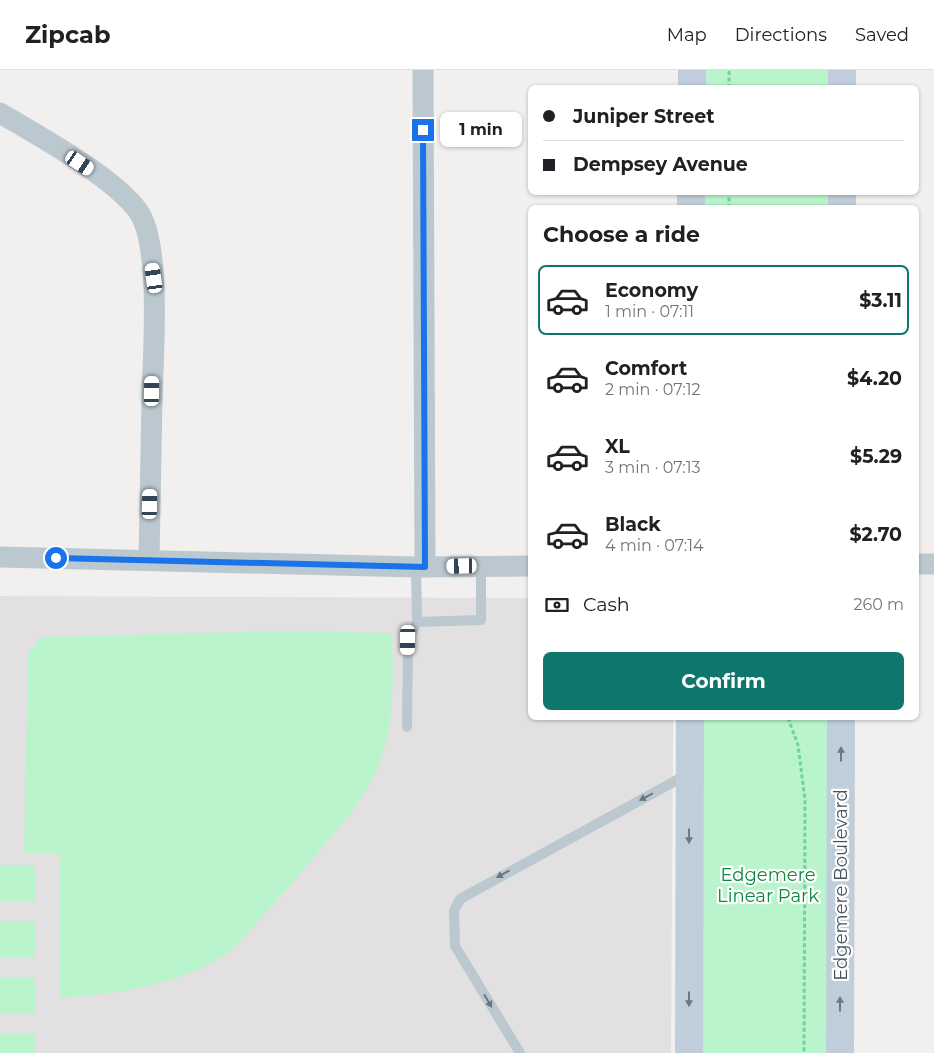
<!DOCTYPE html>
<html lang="en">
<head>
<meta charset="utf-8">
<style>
	:root { --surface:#fff; --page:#f2f2f2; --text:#202124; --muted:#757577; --line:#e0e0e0; --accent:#0f766e }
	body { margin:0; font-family:Montserrat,sans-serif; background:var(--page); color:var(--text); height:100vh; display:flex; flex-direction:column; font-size:19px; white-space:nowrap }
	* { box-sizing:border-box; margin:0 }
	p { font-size:16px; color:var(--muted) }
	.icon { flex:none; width:28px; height:28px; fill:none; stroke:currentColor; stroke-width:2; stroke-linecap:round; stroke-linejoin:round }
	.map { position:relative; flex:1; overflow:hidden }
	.sheet { position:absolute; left:528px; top:135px; width:391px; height:515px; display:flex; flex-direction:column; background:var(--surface); border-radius:8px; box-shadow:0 1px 4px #0004 }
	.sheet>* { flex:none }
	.banner { position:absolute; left:528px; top:15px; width:391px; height:110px; border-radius:8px; box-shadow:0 1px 4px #0004; display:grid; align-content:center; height:110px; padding:0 15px; background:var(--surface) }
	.end { position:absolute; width:22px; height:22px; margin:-11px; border:6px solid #1a73e8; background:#fff; box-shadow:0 0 0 2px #fff }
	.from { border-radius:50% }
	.bubble { position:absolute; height:35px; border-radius:8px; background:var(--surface); box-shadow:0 1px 4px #0004; font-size:16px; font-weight:700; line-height:35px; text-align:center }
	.car { position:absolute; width:15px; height:30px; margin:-15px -8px; border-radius:6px; box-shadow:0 0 4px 1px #0007; background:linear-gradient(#fff 24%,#345 0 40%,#fff 0 76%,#345 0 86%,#fff 0) }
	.banner b { display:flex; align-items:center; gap:18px; height:48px; font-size:19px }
	.banner b+b { border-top:1px solid var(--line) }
	.banner i { width:12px; height:12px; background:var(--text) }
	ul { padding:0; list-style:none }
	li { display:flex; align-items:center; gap:15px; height:70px; margin:0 10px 8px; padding:0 5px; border:2px solid transparent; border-radius:8px }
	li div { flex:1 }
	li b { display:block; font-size:19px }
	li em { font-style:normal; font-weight:700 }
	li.on { border-color:var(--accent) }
	li>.icon { width:45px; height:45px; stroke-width:1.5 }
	h2 { padding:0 15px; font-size:22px; line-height:60px }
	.pay { display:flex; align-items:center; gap:12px; height:55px; padding:0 15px; font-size:19px }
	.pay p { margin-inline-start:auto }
	.cta { display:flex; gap:10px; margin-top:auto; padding:10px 15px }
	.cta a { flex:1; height:58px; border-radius:8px; background:var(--accent); color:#fff; font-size:20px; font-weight:700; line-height:58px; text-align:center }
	header { display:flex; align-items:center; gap:30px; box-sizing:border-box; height:70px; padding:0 25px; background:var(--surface); border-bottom:1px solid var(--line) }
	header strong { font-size:24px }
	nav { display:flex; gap:28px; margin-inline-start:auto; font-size:18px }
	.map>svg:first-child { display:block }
	.education { fill:#e3e0e1 }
	.green { fill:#b9f4cc }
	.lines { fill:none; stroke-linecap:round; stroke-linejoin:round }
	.path { stroke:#6dd59c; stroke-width:3; stroke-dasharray:4 2.5; stroke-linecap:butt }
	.lane { stroke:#bbc8cf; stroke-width:10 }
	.street { stroke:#bbc8cf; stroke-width:21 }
	.secondary { stroke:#bfceda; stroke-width:28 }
	.oneway { fill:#6a7983 }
	.oneway2 { fill:#687780 }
	.route { stroke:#1a73e8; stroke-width:6 }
	.labels { text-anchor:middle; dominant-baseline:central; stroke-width:4.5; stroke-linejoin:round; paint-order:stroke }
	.park-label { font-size:18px; fill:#0d8843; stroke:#fff }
	.street-label { font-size:18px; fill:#45545e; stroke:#fff }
</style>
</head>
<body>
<header>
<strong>Zipcab</strong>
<nav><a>Map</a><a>Directions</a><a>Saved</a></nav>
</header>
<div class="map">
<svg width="934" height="983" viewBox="0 0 934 983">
	<rect width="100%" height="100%" fill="#f2efef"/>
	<path class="education" d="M0,526L530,528V648H673L671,983H0Z"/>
	<path class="green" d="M703,0H834V17L703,18Z
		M703,123H834V137L703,138Z
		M285,561L392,563C393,605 395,645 382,686C370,723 344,751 320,780C301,804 281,826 260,849C251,859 242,870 232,879C190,914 113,925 60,928V783H24L28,584L40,567Z
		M700,648H835L836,983H699Z
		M0,795H36V831H0Z
		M0,851H36L35,887H0Z
		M0,908H35L36,944H0Z
		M0,964H36L35,983H0Z"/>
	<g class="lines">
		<path class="path" d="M729,18V0
			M729,138V122
			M788,648L798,675L805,730L804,983"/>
		<path class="lane" d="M417,552L481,550V496
			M407,657L408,570L417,552L416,497
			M520,983L455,876L454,841L460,829L688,704"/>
		<path class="street" d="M423,0L425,497
			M0,43C37,65 114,107 138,141C162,174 153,285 152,328C151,382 150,436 149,490
			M0,487L416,497L530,496
			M916,494H934"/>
		<path class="secondary" d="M692,18V0
			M842,18V0
			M691,138V122
			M842,138V122
			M689,983L690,648
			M840,983L841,648"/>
	</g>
	<defs><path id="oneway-solid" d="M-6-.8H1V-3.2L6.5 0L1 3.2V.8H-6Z" transform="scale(1.25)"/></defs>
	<g class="oneway">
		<use href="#oneway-solid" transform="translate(841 684) rotate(-90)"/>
		<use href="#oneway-solid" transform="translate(689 766) rotate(90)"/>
		<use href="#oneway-solid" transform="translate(689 929) rotate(90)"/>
		<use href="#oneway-solid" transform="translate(840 934) rotate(-90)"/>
	</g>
	<g class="oneway2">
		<use href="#oneway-solid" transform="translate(646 727) rotate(152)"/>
		<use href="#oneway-solid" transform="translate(503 804) rotate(151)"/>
		<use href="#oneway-solid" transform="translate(488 931) rotate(59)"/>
	</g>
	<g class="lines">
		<path class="route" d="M56,488L425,497L423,60"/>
	</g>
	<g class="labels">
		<g class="park-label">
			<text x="768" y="805">Edgemere<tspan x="768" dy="21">Linear Park</tspan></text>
		</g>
		<g class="street-label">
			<text transform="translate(841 815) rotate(-90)">Edgemere Boulevard</text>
		</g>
	</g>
</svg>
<i class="end from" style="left:56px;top:488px"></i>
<i class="end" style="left:423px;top:60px"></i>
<div class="bubble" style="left:440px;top:42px;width:82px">1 min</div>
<i class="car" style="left:80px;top:93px;rotate:124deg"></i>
<i class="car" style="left:154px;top:208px;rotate:352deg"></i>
<i class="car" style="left:152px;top:321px;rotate:1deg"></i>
<i class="car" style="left:150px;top:434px;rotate:1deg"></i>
<i class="car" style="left:462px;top:496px;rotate:269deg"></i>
<i class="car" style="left:408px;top:570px;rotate:181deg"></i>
<div class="banner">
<b><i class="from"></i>Juniper Street</b>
<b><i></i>Dempsey Avenue</b>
</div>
<section class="sheet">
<h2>Choose a ride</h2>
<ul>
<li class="on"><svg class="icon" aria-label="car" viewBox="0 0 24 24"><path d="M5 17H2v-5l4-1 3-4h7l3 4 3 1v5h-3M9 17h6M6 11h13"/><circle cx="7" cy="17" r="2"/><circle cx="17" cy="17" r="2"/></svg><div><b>Economy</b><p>1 min · 07:11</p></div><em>$3.11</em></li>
<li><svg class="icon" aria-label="car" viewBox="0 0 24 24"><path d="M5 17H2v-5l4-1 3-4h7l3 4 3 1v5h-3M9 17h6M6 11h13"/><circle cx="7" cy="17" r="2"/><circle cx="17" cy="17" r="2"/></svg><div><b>Comfort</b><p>2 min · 07:12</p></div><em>$4.20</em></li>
<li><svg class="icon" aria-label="car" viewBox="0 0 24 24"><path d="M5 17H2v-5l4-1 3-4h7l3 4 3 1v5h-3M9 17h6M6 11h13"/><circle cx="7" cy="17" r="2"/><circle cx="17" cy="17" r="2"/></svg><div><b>XL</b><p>3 min · 07:13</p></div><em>$5.29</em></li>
<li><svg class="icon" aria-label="car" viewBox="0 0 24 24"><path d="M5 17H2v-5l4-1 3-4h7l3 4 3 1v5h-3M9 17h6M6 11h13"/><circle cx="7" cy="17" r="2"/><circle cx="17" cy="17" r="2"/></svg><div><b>Black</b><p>4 min · 07:14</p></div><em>$2.70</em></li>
</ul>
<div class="pay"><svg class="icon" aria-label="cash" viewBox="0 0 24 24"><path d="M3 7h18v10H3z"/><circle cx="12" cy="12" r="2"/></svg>Cash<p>260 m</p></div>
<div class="cta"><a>Confirm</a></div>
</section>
</div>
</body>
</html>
